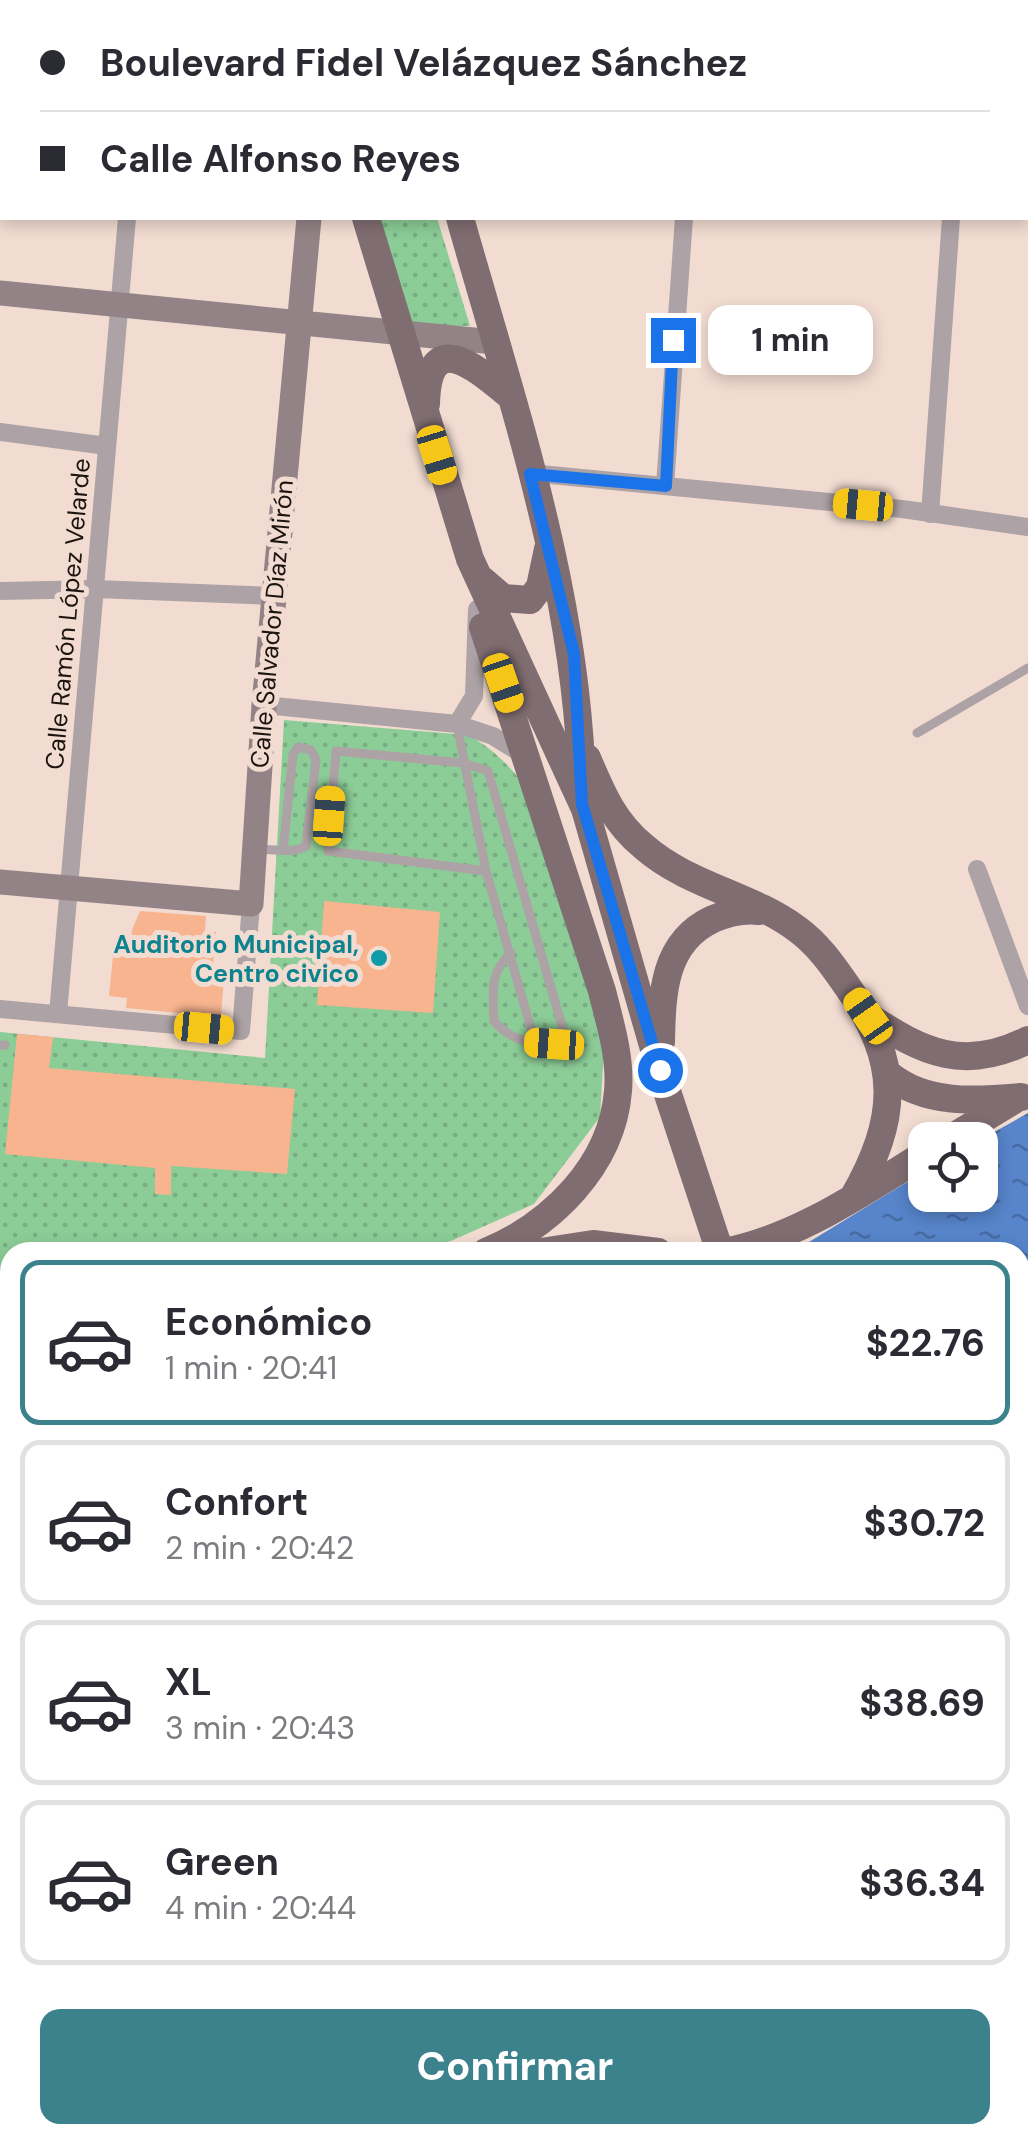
<!DOCTYPE html>
<html lang="es">
<head>
<meta charset="utf-8">
<style>
	:root { --surface:#fff; --page:#f7f7f7; --text:#2b2b33; --muted:#7c7c81; --line:#e1e1e2; --accent:#3b828c }
	body { margin:0; font-family:"DM Sans",sans-serif; background:var(--page); color:var(--text); height:100vh; display:flex; flex-direction:column; font-size:38px; white-space:nowrap }
	* { box-sizing:border-box; margin:0 }
	p { font-size:32px; color:var(--muted) }
	.icon { flex:none; width:55px; height:55px; fill:none; stroke:currentColor; stroke-width:2; stroke-linecap:round; stroke-linejoin:round }
	.map { position:relative; flex:1; overflow:hidden }
	.side { position:absolute; left:0px; top:1242px; width:1030px; height:902px; display:flex; flex-direction:column; background:var(--surface); border-radius:30px 30px 0 0; box-shadow:0 5px 15px #0003 }
	.side>* { flex:none }
	.banner { position:absolute; left:0px; top:0px; width:1030px; height:220px; box-shadow:0 5px 15px #0003; display:grid; align-content:center; height:220px; padding:0 40px; background:var(--surface) }
	.buttons { position:absolute; left:908px; top:1122px; display:grid; gap:20px }
	.buttons a { display:grid; place-items:center; width:90px; height:90px; border-radius:20px; background:var(--surface); box-shadow:0 5px 15px #0003; font-size:50px }
	.end { position:absolute; width:45px; height:45px; margin:-22px; border:12px solid #1a73e8; background:#fff; box-shadow:0 0 0 5px #fff }
	.from { border-radius:50% }
	.bubble { position:absolute; height:70px; border-radius:20px; background:var(--surface); box-shadow:0 5px 15px #0003; font-size:32px; font-weight:700; line-height:70px; text-align:center }
	.car { position:absolute; width:30px; height:60px; margin:-30px -15px; border-radius:12px; box-shadow:0 0 8px 2px #0007; background:linear-gradient(#f5c518 24%,#345 0 40%,#f5c518 0 76%,#345 0 86%,#f5c518 0) }
	.banner b { display:flex; align-items:center; gap:35px; height:95px; font-size:38px }
	.banner b+b { border-top:2px solid var(--line) }
	.banner i { width:25px; height:25px; background:var(--text) }
	ul { padding:18px 0 0; list-style:none }
	li { display:flex; align-items:center; gap:30px; height:165px; margin:0 20px 15px; padding:0 20px; border:5px solid var(--line); border-radius:20px }
	li div { flex:1 }
	li b { display:block; font-size:38px }
	li em { font-style:normal; font-weight:700 }
	li.on { border-color:var(--accent) }
	li>.icon { width:90px; height:90px; stroke-width:1.5 }
	.cta { display:flex; gap:20px; margin-top:auto; padding:20px 40px }
	.cta a { flex:1; height:115px; border-radius:20px; background:var(--accent); color:#fff; font-size:40px; font-weight:700; line-height:115px; text-align:center }
	.map>svg:first-child { display:block }
	.park { fill:url(#park-dots) }
	.water { fill:url(#water-ripples) }
	.building { fill:#f8b48f }
	.lines { fill:none; stroke-linecap:round; stroke-linejoin:round }
	.lane { stroke:#ada2a5; stroke-width:9 }
	.street { stroke:#ada2a5; stroke-width:18 }
	.secondary { stroke:#938387; stroke-width:25 }
	.primary { stroke:#806d72; stroke-width:28 }
	.route { stroke:#1a73e8; stroke-width:12 }
	.culture-dot { fill:#0f9aa8; stroke:#f2dcd1; stroke-width:4 }
	.labels { text-anchor:middle; dominant-baseline:central; stroke-width:10; stroke-linejoin:round; paint-order:stroke }
	.street-label { font-size:25px; fill:#1c1410; stroke:#f2dcd1 }
	.culture-label { font-size:25px; font-weight:bold; fill:#0d838f; stroke:#f2dcd1; text-anchor:end }
</style>
</head>
<body>
<div class="map">
<svg width="1028" height="2143" viewBox="0 0 1028 2143">
	<defs>
		<pattern id="park-dots" width="8" height="8" patternUnits="userSpaceOnUse" patternTransform="scale(2.5)"><rect width="8" height="8" fill="#8ccc97"/><path d="M2 2h.1M6 6h.1" fill="none" stroke="#78ae81" stroke-width="1.8" stroke-linecap="round"/></pattern>
		<pattern id="water-ripples" width="26" height="14" patternUnits="userSpaceOnUse" patternTransform="scale(2.5)"><rect width="26" height="14" fill="#5784ca"/><path d="M2 4q2-2 4 0t4 0M15 11q2-2 4 0t4 0" fill="none" stroke="#476ba3"/></pattern>
	</defs>
	<rect width="100%" height="100%" fill="#f2dcd1"/>
	<path class="park" d="M375,218H437L470,326H410Z
		M284,720L468,735C501,753 522,779 542,811L604,1050L600,1117L534,1204L451,1241L397,1252H10V1318L0,1319V1032L265,1058Z
		M1028,1322V1460L1020,1447V1326Z
		M1028,1597V2143H761L765,2135H1020V1609Z"/>
	<path class="water" d="M1028,1113V1292L1020,1295V1252H776L809,1242L925,1171V1195H980V1140Z
		M10,1403V1644L0,1643V1404Z"/>
	<path class="building" d="M324,901L440,912L433,1013L317,1005Z
		M140,911L206,916L205,931L216,932L212,978H224L221,1017L126,1008L127,998L109,996L113,956L130,957L132,930Z
		M17,1034L53,1037L49,1068L295,1089L287,1174L171,1166V1195L155,1194V1168L5,1154Z"/>
	<g class="lines">
		<path class="lane" d="M457,725L486,871L535,1043
			M917,733L1028,668
			M257,849C272,849 294,854 306,846L316,760L311,750L298,747L293,754L283,850
			M486,871L328,851L336,751L463,763L488,771L565,1036L562,1042C539,1048 509,1040 494,1021C493,992 489,973 511,953
			M0,1045H5
			M1020,1706L1028,1695
			M1020,1766L1028,1767
			M1020,1842L1028,1843
			M1020,2095L1028,2096
			M947,2135L952,2143"/>
		<path class="street" d="M144,2V0
			M576,2V0
			M702,2V0
			M932,2L938,0
			M967,2V0
			M0,3H2
			M0,432L107,446
			M530,473L902,509L1028,527
			M665,486L684,218
			M930,514L951,218
			M0,591L97,589L273,596
			M264,705L457,724L493,736L525,756
			M457,724L474,696L477,609
			M977,869L1028,1006
			M0,1009L241,1031L251,904
			M58,1014L127,218
			M1020,1336L1028,1333
			M1020,1427L1028,1401
			M0,1928L10,1930
			M274,2135L284,2143
			M408,2135L409,2143
			M535,2135L536,2143
			M641,2135L643,2143
			M865,2135L869,2143
			M175,2143L182,2135
			M352,2143L360,2135
			M775,2143L779,2135"/>
		<path class="secondary" d="M0,293L494,342
			M0,882L251,904L264,705L309,218
			M0,1692L10,1693
			M0,1719L10,1720
			M0,2123L10,2112"/>
		<path class="primary" d="M347,2L348,0
			M438,2V0
			M366,218L470,559L585,809L660,1070L720,1252
			M460,218C513,405 579,597 582,793
			M426,404C428,328 472,364 508,394
			M482,580L503,598L530,600L540,587L548,549
			M483,627L602,991C610,1023 621,1058 618,1091C612,1166 551,1225 486,1252
			M587,758C602,793 613,821 643,846C688,886 750,894 797,929C818,944 833,966 847,986C901,1063 899,1117 853,1198
			M868,1016C923,1053 965,1072 1028,1040
			M661,1042C662,994 663,942 713,919C727,913 744,909 759,911
			M888,1074C925,1105 976,1101 1021,1097
			M948,1140L1014,1100
			M541,1252L593,1244L658,1252
			M725,1252C799,1237 861,1193 925,1154
			M0,1343L10,1342
			M0,1371L10,1370
			M1020,1483L1028,1512
			M1020,1585L1028,1541
			M738,2143L743,2135"/>
	</g>
	<g class="lines">
		<path class="route" d="M660,1070L582,804L574,654L530,474L666,486L673,340"/>
	</g>
	<circle class="culture-dot" cx="379" cy="958" r="10"/>
	<g class="labels">
		<g class="street-label">
			<text transform="translate(68 614) rotate(-85)">Calle Ramón López Velarde</text>
			<text transform="translate(272 624) rotate(-85)">Calle Salvador Díaz Mirón</text>
		</g>
		<g class="culture-label">
			<text x="359" y="944">Auditorio Municipal,<tspan x="359" dy="29">Centro civico</tspan></text>
		</g>
	</g>
</svg>
<div class="buttons">
<a><svg class="icon" aria-label="locate" viewBox="0 0 24 24"><circle cx="12" cy="12" r="6"/><path d="M12 2v4M12 18v4M2 12h4M18 12h4"/></svg></a>
</div>
<i class="end from" style="left:660px;top:1070px"></i>
<i class="end" style="left:673px;top:340px"></i>
<div class="bubble" style="left:708px;top:305px;width:165px">1 min</div>
<i class="car" style="left:437px;top:455px;rotate:163deg"></i>
<i class="car" style="left:863px;top:505px;rotate:275deg"></i>
<i class="car" style="left:503px;top:683px;rotate:161deg"></i>
<i class="car" style="left:329px;top:816px;rotate:4deg"></i>
<i class="car" style="left:868px;top:1016px;rotate:325deg"></i>
<i class="car" style="left:204px;top:1028px;rotate:95deg"></i>
<i class="car" style="left:554px;top:1044px;rotate:274deg"></i>
<div class="banner">
<b><i class="from"></i>Boulevard Fidel Velázquez Sánchez</b>
<b><i></i>Calle Alfonso Reyes</b>
</div>
<section class="side">
<ul>
<li class="on"><svg class="icon" aria-label="car" viewBox="0 0 24 24"><path d="M5 17H2v-5l4-1 3-4h7l3 4 3 1v5h-3M9 17h6M6 11h13"/><circle cx="7" cy="17" r="2"/><circle cx="17" cy="17" r="2"/></svg><div><b>Económico</b><p>1 min · 20:41</p></div><em>$22.76</em></li>
<li><svg class="icon" aria-label="car" viewBox="0 0 24 24"><path d="M5 17H2v-5l4-1 3-4h7l3 4 3 1v5h-3M9 17h6M6 11h13"/><circle cx="7" cy="17" r="2"/><circle cx="17" cy="17" r="2"/></svg><div><b>Confort</b><p>2 min · 20:42</p></div><em>$30.72</em></li>
<li><svg class="icon" aria-label="car" viewBox="0 0 24 24"><path d="M5 17H2v-5l4-1 3-4h7l3 4 3 1v5h-3M9 17h6M6 11h13"/><circle cx="7" cy="17" r="2"/><circle cx="17" cy="17" r="2"/></svg><div><b>XL</b><p>3 min · 20:43</p></div><em>$38.69</em></li>
<li><svg class="icon" aria-label="car" viewBox="0 0 24 24"><path d="M5 17H2v-5l4-1 3-4h7l3 4 3 1v5h-3M9 17h6M6 11h13"/><circle cx="7" cy="17" r="2"/><circle cx="17" cy="17" r="2"/></svg><div><b>Green</b><p>4 min · 20:44</p></div><em>$36.34</em></li>
</ul>
<div class="cta"><a>Confirmar</a></div>
</section>
</div>
</body>
</html>
